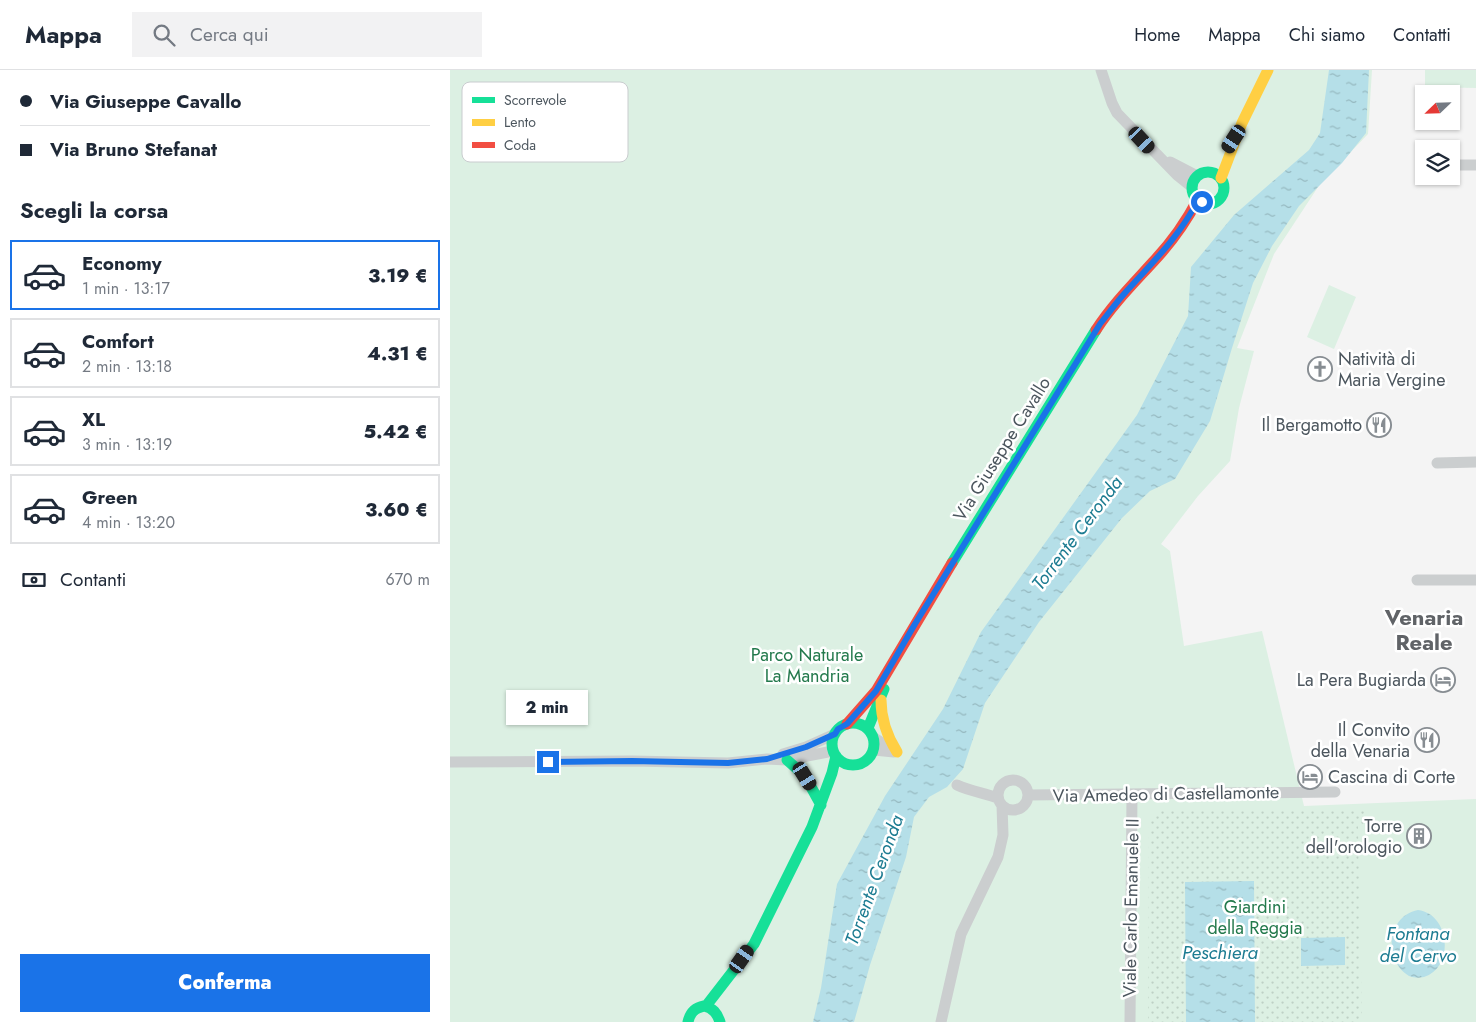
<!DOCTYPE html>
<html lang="it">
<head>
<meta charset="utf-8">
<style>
	:root { --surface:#fff; --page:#f2f2f3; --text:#1f2937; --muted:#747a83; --line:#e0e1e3; --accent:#1a73e8 }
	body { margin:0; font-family:Jost,sans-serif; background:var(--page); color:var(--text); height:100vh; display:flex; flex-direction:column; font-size:19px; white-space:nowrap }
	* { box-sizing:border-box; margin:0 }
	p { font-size:16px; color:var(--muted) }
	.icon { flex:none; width:28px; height:28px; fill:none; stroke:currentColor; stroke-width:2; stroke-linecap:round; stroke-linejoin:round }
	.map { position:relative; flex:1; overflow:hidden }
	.panel { display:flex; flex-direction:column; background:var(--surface); width:450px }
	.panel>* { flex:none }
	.guide { display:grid; align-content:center; height:110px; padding:0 20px; background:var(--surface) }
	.needle { width:32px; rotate:247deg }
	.fabs { position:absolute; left:965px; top:15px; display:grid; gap:10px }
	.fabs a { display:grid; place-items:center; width:45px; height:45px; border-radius:0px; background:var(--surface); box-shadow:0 1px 4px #0004; font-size:25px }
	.end { position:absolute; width:22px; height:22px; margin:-11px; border:6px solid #1a73e8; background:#fff; box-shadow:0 0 0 2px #fff }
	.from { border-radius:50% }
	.bubble { position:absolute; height:35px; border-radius:0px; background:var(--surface); box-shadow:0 1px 4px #0004; font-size:16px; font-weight:800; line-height:35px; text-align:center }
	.car { position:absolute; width:15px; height:30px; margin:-15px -8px; border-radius:6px; box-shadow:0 0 4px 1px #0007; background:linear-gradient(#222 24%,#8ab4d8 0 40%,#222 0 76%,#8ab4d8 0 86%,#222 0) }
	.guide b { display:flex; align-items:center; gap:18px; height:48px; font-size:19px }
	.guide b+b { border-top:1px solid var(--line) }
	.guide i { width:12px; height:12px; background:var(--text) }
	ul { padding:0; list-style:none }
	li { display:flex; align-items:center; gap:15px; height:70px; margin:0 10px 8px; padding:0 10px; border:2px solid var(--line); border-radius:0px }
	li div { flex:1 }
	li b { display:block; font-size:19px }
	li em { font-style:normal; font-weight:800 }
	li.current { border-color:var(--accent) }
	li>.icon { width:45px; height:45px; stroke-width:1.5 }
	h2 { padding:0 20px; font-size:22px; line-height:60px }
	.pay { display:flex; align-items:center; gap:12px; height:55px; padding:0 20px; font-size:19px }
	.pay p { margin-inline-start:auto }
	.primary-button { display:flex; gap:10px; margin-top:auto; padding:10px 20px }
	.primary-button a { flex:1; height:58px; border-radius:0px; background:var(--accent); color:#fff; font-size:20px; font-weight:800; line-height:58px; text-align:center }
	header { display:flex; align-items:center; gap:30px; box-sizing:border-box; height:70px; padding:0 25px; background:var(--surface); border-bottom:1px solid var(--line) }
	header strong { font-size:24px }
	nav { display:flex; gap:28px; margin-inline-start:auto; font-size:18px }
	.search { width:350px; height:45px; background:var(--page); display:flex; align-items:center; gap:12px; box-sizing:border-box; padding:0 18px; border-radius:0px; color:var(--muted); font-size:19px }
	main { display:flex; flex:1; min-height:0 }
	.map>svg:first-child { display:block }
	.green { fill:#dcf0e3 }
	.garden { fill:url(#garden-dots) }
	.water { fill:url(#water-ripples) }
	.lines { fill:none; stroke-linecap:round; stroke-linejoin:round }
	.street { stroke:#cbcecf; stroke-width:11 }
	.fast { stroke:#16e098; stroke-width:11 }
	.slow { stroke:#ffcf43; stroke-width:11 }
	.jam { stroke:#f24e42; stroke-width:11 }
	.route { stroke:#1a73e8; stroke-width:6 }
	.labels { text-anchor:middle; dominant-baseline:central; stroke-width:5; stroke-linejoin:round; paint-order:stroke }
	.poi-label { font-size:18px; fill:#4c565e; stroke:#fff; text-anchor:end }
	.street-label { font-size:18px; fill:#4c565e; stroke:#fff }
	.park-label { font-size:18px; fill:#23794c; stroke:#fff }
	.water-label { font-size:19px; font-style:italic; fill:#1d7c92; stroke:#fff }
	.district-label { font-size:22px; font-weight:bold; fill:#606367; stroke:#fff }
	.key { fill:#fff; stroke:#c9cccf; stroke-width:1 }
	.key-label { font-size:14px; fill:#4c565e }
</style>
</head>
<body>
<header>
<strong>Mappa</strong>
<div class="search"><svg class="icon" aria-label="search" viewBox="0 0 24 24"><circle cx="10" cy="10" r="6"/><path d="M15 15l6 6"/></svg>Cerca qui</div>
<nav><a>Home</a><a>Mappa</a><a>Chi siamo</a><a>Contatti</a></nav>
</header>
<main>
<section class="panel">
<div class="guide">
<b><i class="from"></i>Via Giuseppe Cavallo</b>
<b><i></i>Via Bruno Stefanat</b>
</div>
<h2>Scegli la corsa</h2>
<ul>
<li class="current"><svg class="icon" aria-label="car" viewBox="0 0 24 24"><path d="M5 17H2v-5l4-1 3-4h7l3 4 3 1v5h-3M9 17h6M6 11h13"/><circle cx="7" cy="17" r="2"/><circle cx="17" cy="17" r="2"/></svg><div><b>Economy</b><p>1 min · 13:17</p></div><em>3.19 €</em></li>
<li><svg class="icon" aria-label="car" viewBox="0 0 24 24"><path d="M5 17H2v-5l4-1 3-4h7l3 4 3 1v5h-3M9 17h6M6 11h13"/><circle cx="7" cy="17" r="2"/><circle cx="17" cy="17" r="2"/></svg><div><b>Comfort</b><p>2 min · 13:18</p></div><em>4.31 €</em></li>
<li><svg class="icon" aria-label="car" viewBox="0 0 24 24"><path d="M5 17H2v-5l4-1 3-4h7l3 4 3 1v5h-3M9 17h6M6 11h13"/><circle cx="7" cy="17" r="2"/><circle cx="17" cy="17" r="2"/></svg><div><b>XL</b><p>3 min · 13:19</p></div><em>5.42 €</em></li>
<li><svg class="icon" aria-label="car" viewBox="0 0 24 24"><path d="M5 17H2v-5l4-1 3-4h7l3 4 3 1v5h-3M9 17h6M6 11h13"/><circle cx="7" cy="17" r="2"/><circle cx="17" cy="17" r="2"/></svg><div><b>Green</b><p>4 min · 13:20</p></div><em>3.60 €</em></li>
</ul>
<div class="pay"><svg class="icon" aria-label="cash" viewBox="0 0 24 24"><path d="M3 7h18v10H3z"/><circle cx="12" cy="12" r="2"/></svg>Contanti<p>670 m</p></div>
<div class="primary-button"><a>Conferma</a></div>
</section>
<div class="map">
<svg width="1026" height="952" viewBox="0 0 1026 952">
	<defs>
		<pattern id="garden-dots" width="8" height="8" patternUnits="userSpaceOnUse" patternTransform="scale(1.25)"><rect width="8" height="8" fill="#dcf0e3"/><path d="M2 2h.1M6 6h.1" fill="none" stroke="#bed0c5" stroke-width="1.8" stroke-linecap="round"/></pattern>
		<pattern id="water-ripples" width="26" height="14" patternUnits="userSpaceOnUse" patternTransform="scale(1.25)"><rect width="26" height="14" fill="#b5dfe8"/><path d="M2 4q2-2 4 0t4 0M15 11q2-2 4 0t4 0" fill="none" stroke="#95b8bf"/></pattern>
	</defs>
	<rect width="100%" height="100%" fill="#f4f4f4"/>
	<path class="green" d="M0,0H922L918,64L870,114L824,184L787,278L804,281L789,338L780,391L748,426L711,474L720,481L734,576L812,561L854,736L1026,729V952H0Z
		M975,0H1026V18L975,17Z
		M879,215L906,227L884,279L857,267Z"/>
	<path class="garden" d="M914,739V754L908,755L912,949H906V952H698L699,751L708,741Z"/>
	<path class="water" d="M879,0H919L916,63L892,93L849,136L822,176L803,213L782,278L760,351L725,409L700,421L672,448L589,552L535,633L513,699L497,717L479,727L464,747L456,787L420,895L404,952H363L371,918L387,814L435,726L493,639L531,562L687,345L738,246L741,197L784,145L859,80L870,63Z
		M804,811L805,952H736L735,812Z
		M968,840C1000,844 1005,897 974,907C969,908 964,908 959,906C952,902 947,895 944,888C937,868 946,844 968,840Z
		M895,867V895L851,896V868Z"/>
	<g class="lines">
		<path class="street" d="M651,0L662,33L667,43L727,105L742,117
			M720,92L747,106
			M1001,95H1026
			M987,393L1026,392
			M967,510H1026
			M424,668L444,680
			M424,680L444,682
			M333,684L356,677L385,664
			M0,692L182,691L278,693L317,689L337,690L383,681
			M548 725a15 15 0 1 1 30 0a15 15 0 1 1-30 0Z
			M507,715C520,721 534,723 548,728
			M578,725L885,722
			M491,952L511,864L548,787L553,765L552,735
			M680,952L682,724"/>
		<path class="fast" d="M742 118a16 16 0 1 1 32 0a16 16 0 1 1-32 0Z
			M502,493L646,260
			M382 674a21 21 0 1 1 42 0a21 21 0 1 1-42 0Z
			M418,658L434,619
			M337,690L355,706L371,735
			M256,936L304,874L362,757L382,703L386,686
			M238,952C240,943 244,938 254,936C263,938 267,943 270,952"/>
		<path class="slow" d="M771,108L792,53L818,0
			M431,630C431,649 437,666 447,682"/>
		<path class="jam" d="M646,260C662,235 683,214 703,192C721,173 736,152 748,129
			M397,654L426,621L502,493"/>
	</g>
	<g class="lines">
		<path class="route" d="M98,692L182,691L278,693L317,689L356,677L385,664L388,659L397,654L426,621L465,554L650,254C658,244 666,233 674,224C701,194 730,166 748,130L752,132"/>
	</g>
	<defs>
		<symbol id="church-ring" viewBox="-11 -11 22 22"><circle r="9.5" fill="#fff" stroke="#878d92" stroke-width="1.5"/><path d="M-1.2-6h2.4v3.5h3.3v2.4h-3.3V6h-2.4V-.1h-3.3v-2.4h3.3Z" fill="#878d92"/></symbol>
		<symbol id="restaurant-ring" viewBox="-11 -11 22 22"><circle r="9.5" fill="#fff" stroke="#878d92" stroke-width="1.5"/><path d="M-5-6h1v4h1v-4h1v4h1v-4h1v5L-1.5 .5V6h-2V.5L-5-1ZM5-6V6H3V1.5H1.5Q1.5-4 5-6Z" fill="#878d92"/></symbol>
		<symbol id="hotel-ring" viewBox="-11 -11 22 22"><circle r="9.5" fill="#fff" stroke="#878d92" stroke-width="1.5"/><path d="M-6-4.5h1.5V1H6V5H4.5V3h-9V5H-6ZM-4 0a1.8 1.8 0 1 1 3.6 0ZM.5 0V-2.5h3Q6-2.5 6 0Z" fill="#878d92"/></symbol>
		<symbol id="building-ring" viewBox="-11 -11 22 22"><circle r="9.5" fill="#fff" stroke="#878d92" stroke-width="1.5"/><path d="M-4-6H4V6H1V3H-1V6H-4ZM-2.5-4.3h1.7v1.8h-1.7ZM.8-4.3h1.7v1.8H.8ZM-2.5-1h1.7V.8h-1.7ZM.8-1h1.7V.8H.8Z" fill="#878d92"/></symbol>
	</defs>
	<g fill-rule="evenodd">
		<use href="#church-ring" x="856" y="285" width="28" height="28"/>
		<use href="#restaurant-ring" x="915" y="341" width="28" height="28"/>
		<use href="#hotel-ring" x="979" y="596" width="28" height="28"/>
		<use href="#restaurant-ring" x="963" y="656" width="28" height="28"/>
		<use href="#hotel-ring" x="846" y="693" width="28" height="28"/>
		<use href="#building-ring" x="955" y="752" width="28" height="28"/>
	</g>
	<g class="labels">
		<g class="poi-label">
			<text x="888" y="289" text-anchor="start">Natività di<tspan x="888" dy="21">Maria Vergine</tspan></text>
			<text x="912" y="355">Il Bergamotto</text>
			<text x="976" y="610">La Pera Bugiarda</text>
			<text x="960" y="660">Il Convito<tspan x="960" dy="21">della Venaria</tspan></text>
			<text x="878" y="707" text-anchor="start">Cascina di Corte</text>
			<text x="952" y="756">Torre<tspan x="952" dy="21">dell'orologio</tspan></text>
		</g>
		<g class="street-label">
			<text transform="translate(552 379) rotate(-58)">Via Giuseppe Cavallo</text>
			<text transform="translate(716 724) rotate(-1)">Via Amedeo di Castellamonte</text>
			<text transform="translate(681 838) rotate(-89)">Viale Carlo Emanuele II</text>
		</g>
		<g class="park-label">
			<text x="357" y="585">Parco Naturale<tspan x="357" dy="21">La Mandria</tspan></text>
			<text x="805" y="837">Giardini<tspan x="805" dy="21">della Reggia</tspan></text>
		</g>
		<g class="water-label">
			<text transform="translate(627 463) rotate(-53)">Torrente Ceronda</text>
			<text transform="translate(424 810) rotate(-70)">Torrente Ceronda</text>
			<text x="968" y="863">Fontana<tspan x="968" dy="22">del Cervo</tspan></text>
			<text x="770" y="882">Peschiera</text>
		</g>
		<g class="district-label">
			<text x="974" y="547">Venaria<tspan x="974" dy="25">Reale</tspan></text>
		</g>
	</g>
	<rect x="12" y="12" width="166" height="80" rx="8" class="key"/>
	<rect x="22" y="27" width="23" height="6" fill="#16e098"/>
	<rect x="22" y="49" width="23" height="7" fill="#ffcf43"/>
	<rect x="22" y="72" width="23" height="6" fill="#f24e42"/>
	<g class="key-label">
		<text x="54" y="35">Scorrevole</text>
		<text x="54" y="57">Lento</text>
		<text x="54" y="80">Coda</text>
	</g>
</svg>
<div class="fabs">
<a><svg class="needle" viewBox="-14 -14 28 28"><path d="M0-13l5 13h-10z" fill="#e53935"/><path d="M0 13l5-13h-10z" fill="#747a83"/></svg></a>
<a><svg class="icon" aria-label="layers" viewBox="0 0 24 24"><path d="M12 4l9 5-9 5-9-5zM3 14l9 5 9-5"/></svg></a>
</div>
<i class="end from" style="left:752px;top:132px"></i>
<i class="end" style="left:98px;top:692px"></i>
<div class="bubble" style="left:56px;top:620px;width:82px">2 min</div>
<i class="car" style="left:784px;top:69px;rotate:213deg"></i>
<i class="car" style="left:692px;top:70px;rotate:137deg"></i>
<i class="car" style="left:355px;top:706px;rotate:148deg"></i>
<i class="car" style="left:292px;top:889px;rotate:35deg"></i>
</div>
</main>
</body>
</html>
